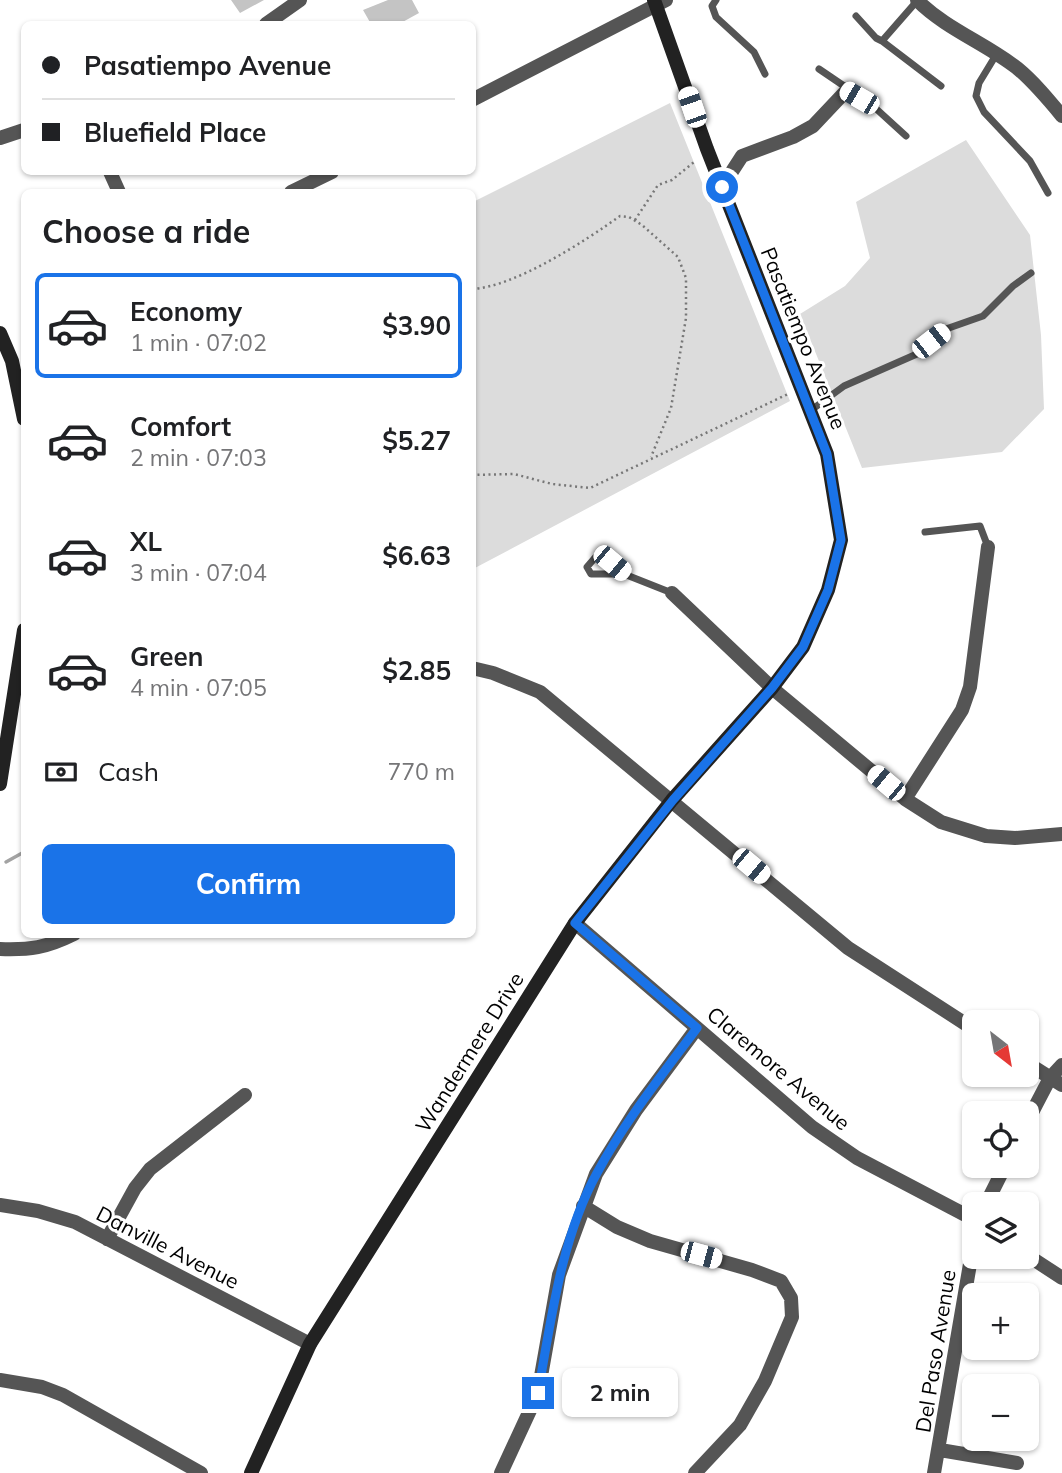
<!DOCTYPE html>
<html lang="en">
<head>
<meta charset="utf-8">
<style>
	:root { --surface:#fff; --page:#f6f6f6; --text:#202124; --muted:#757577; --line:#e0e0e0; --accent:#1a73e8 }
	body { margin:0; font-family:Mulish,sans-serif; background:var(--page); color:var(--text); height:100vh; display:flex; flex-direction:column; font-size:26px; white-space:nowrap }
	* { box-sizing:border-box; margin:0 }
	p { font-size:23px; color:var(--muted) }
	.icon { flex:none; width:38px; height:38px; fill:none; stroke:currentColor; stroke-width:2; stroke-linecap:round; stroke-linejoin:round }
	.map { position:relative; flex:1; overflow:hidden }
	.side { position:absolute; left:21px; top:189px; width:455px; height:749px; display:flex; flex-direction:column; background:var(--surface); border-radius:10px; box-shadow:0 2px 5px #0004 }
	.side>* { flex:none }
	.banner { position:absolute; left:21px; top:21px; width:455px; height:154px; border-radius:10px; box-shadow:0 2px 5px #0004; display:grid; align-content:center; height:154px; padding:0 21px; background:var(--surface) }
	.needle { width:46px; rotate:149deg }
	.buttons { position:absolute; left:962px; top:1010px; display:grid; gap:14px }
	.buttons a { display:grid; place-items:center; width:77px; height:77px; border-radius:10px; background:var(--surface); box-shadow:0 2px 5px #0004; font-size:35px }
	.end { position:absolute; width:32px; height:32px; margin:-16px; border:9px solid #1a73e8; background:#fff; box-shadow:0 0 0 4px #fff }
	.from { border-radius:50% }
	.bubble { position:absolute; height:49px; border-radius:10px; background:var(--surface); box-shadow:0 2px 5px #0004; font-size:23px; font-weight:700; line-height:49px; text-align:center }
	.car { position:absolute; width:21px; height:42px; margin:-21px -10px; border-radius:9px; box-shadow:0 0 5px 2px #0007; background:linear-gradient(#fff 24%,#345 0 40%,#fff 0 76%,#345 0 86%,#fff 0) }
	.banner b { display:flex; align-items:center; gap:24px; height:66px; font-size:26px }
	.banner b+b { border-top:2px solid var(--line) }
	.banner i { width:18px; height:18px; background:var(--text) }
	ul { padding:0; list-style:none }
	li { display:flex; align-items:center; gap:21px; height:105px; margin:0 14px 10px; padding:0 7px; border:4px solid transparent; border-radius:10px }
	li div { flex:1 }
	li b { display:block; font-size:26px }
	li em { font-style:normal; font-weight:700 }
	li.on { border-color:var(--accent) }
	li>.icon { width:63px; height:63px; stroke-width:1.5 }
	h2 { padding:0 21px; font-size:32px; line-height:84px }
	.pay { display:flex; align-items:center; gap:18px; height:77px; padding:0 21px; font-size:26px }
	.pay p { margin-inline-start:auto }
	.action { display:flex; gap:14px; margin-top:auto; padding:14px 21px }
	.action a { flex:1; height:80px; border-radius:10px; background:var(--accent); color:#fff; font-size:28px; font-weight:700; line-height:80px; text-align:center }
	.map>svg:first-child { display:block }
	.green { fill:#dcdcdc }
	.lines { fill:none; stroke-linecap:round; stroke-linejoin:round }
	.stream { stroke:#a3a3a3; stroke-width:3.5 }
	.building { fill:#c4c4c4 }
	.path { stroke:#777; stroke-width:2.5; stroke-dasharray:2 3.5; stroke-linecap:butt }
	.lane { stroke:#555; stroke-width:7 }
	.street { stroke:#555; stroke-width:14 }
	.secondary { stroke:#222; stroke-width:14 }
	.route { stroke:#1a73e8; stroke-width:9 }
	.labels { text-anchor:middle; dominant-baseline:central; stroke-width:6; stroke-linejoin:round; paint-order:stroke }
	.street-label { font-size:21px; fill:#000; stroke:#fff }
</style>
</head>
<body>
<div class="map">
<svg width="1062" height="1473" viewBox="0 0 1062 1473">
	<rect width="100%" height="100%" fill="#fff"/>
	<path class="green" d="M670,103L790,401L473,569V202Z
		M966,140L1030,235L1041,335L1044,409L1002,452L862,468L800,314L845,286L870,258L856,202Z"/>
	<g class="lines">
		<path class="stream" d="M6,862L24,852"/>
	</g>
	<path class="building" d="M231,0H264L240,13Z
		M388,0H412L419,13L399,24H371L363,10Z"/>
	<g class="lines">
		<path class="path" d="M635,220L658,185L672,180L694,162
			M472,289C515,287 585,241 620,216L629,217L642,225L678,257L686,278V318L671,408L651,457
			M472,475L514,474L552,484L590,488L788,394"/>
		<path class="lane" d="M716,0L712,6L716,17L754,52L765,74
			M856,16L876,38L882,41L917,1
			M882,41L941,86
			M996,55L979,83L976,96L984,112L1030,161L1048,193
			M819,69L872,105L906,136
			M810,411L844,386L926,350L931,341L946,329L983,316L1013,286L1031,273
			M925,532L980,526L988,547
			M624,574H591L587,567L599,553L624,574L672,593"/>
		<path class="street" d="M917,0C946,29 985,43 1017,68C1034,82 1048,99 1062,116
			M266,24L300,0
			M472,100L666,0
			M0,138L24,130
			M110,172L119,192
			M722,187L742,156L793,137L813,126L847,90
			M291,192L332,172
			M672,593L772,688L905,799L941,822L986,836L1015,838L1062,834
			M472,668L493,673L540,692L848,948L975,1030
			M905,799L962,710L970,687L988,547
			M575,923L812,1127L857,1158L975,1220
			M0,949C30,950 46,948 74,934
			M1027,1063L1062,1085
			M1027,1122L1050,1078L1062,1065
			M986,1204L1005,1166
			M0,1205L38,1211L75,1222L310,1344
			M583,1206L617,1227L650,1241L752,1270L781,1281L791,1298L792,1317L765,1381L740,1425L695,1473
			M107,1239L135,1188L150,1169L245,1095
			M1027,1255L1062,1278
			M0,1380L42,1387L63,1395L201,1473
			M940,1450L1017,1463
			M501,1473L538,1393L559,1275L596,1174L636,1110L697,1028
			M934,1473L975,1235"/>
		<path class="secondary" d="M0,333L12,361L24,419
			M0,784L24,630
			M251,1473L310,1344L575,923L672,800L772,688L803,647L828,590L841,540L827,454L707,149L654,0"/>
	</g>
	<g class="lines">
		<path class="route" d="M538,1393C551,1321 561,1238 597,1173C625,1121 662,1075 697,1028L575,923L673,800L772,688L803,647L828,590L841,540L827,454L722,187"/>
	</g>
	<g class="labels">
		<g class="street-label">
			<text transform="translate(804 338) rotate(68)">Pasatiempo Avenue</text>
			<text transform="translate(469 1052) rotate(-58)">Wandermere Drive</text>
			<text transform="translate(779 1068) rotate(40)">Claremore Avenue</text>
			<text transform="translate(168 1247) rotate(27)">Danville Avenue</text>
			<text transform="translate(935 1351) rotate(-81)">Del Paso Avenue</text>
		</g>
	</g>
</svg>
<div class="buttons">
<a><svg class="needle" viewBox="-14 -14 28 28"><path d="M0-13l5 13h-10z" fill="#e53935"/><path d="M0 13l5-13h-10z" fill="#757577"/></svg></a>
<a><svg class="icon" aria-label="locate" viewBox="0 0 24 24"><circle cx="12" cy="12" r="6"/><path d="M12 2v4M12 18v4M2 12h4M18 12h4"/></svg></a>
<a><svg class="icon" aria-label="layers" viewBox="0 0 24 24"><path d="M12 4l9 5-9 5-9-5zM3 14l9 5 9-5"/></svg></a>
<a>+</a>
<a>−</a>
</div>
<i class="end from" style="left:722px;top:187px"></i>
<i class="end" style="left:538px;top:1393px"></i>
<div class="bubble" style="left:562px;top:1368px;width:116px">2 min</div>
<i class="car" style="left:859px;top:98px;rotate:300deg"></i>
<i class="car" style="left:692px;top:107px;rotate:341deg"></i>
<i class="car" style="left:931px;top:341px;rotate:52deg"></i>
<i class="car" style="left:612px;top:563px;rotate:130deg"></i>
<i class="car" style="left:886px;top:783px;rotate:310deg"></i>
<i class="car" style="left:751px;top:866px;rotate:130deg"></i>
<i class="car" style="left:701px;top:1255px;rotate:105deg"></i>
<div class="banner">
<b><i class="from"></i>Pasatiempo Avenue</b>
<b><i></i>Bluefield Place</b>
</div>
<section class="side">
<h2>Choose a ride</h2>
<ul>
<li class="on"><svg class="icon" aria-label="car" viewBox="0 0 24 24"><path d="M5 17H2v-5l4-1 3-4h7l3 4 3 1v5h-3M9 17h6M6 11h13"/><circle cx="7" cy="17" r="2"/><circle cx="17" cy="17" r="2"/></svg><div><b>Economy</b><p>1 min · 07:02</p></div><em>$3.90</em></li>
<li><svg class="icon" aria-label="car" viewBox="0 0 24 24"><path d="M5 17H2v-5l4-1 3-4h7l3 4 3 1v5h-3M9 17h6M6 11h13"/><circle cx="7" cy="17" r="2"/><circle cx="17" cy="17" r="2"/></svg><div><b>Comfort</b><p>2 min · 07:03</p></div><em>$5.27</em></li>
<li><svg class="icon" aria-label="car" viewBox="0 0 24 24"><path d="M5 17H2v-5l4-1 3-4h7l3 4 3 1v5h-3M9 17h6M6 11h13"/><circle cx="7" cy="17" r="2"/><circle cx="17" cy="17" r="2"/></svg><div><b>XL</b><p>3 min · 07:04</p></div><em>$6.63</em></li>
<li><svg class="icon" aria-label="car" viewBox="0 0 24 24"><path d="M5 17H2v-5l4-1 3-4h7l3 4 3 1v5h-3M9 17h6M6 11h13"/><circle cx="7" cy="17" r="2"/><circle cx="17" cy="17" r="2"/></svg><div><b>Green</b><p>4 min · 07:05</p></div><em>$2.85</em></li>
</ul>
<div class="pay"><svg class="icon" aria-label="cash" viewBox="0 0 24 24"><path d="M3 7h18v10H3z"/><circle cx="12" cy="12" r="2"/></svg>Cash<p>770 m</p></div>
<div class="action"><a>Confirm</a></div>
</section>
</div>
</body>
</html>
